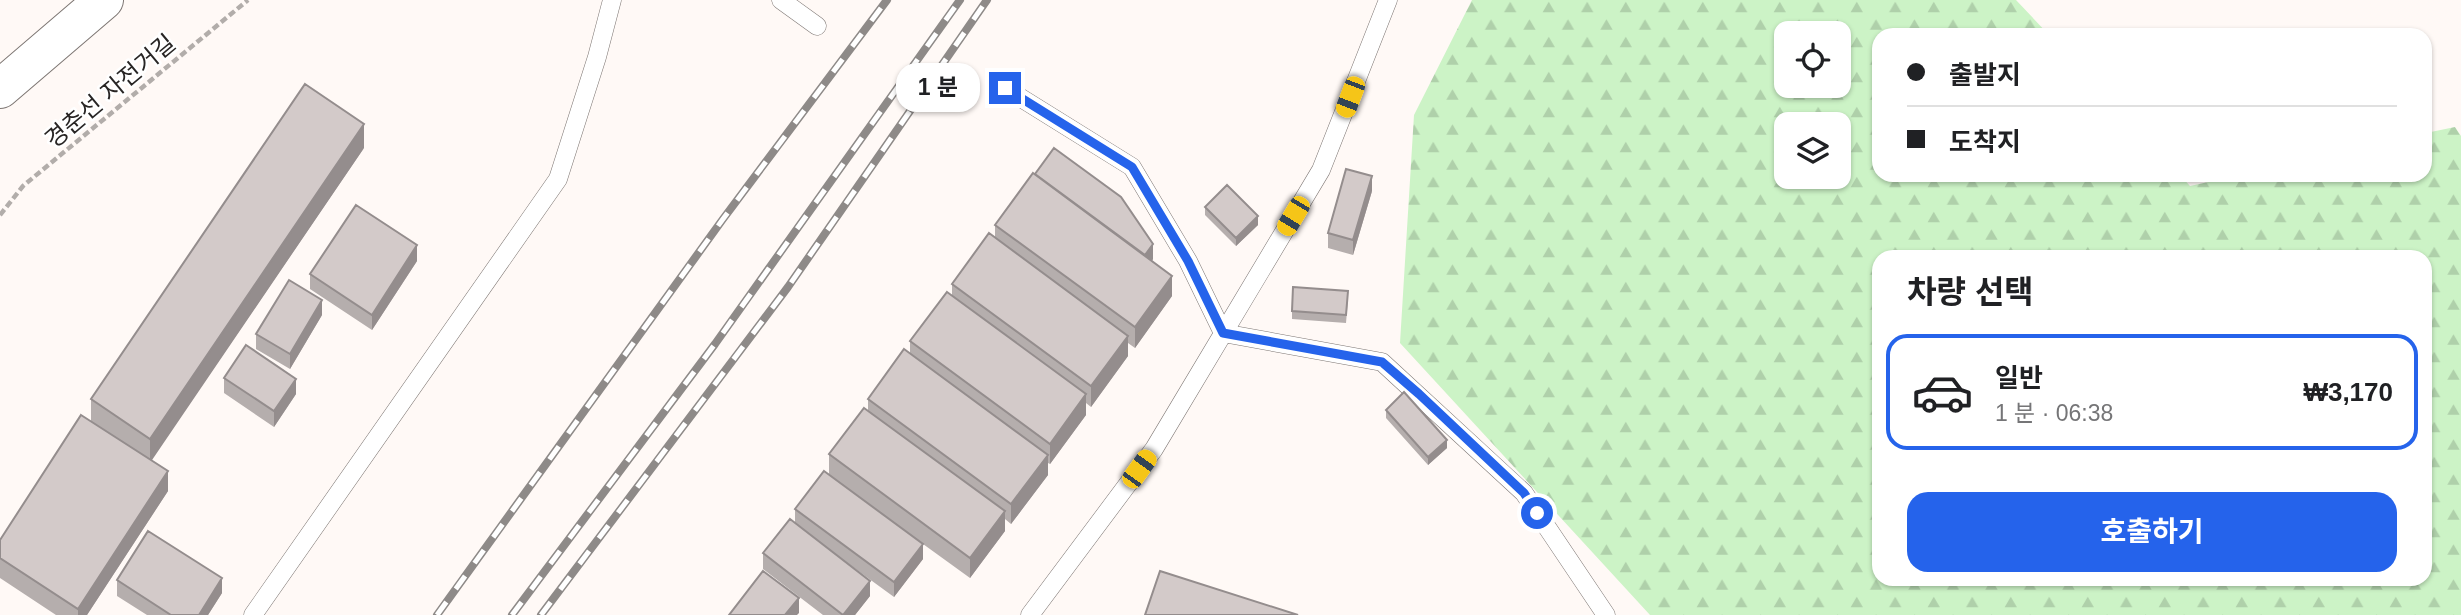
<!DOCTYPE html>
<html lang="ko">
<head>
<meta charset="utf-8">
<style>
	:root { --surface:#fff; --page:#f2f2f2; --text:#202124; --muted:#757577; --line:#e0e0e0; --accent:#2563eb }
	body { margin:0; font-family:Helvetica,"Noto Sans KR",sans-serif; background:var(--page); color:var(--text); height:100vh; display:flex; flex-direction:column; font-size:26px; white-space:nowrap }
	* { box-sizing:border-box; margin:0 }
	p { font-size:23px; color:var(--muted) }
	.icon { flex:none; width:38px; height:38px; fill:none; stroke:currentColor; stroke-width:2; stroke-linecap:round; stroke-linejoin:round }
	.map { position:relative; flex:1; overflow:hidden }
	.panel { position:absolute; left:1872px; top:250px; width:560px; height:336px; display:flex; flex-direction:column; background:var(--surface); border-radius:21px; box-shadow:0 2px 5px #0004 }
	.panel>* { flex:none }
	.hud { position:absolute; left:1872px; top:28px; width:560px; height:154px; border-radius:21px; box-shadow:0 2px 5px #0004; display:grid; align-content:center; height:154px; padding:0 35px; background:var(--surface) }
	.tools { position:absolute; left:1774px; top:21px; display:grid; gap:14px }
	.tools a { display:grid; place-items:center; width:77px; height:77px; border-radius:14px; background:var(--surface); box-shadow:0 2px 5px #0004; font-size:35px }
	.end { position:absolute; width:32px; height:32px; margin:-16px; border:9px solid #2563eb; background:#fff; box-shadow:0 0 0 4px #fff }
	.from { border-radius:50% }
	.bubble { position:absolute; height:49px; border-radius:21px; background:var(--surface); box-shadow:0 2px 5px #0004; font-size:23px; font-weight:700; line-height:49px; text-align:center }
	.car { position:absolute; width:21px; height:42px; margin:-21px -10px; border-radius:9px; box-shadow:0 0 5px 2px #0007; background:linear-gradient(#f5c518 24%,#345 0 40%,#f5c518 0 76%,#345 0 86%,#f5c518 0) }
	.hud b { display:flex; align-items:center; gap:24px; height:66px; font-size:26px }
	.hud b+b { border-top:2px solid var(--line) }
	.hud i { width:18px; height:18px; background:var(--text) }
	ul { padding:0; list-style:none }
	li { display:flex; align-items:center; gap:21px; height:116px; margin:0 14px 10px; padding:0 21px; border:4px solid var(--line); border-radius:21px }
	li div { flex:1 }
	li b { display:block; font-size:26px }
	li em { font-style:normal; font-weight:700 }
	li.selected { border-color:var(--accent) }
	li>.icon { width:63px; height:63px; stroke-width:1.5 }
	h2 { padding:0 35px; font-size:32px; line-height:84px }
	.button { display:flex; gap:14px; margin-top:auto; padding:14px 35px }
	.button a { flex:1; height:80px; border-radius:21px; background:var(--accent); color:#fff; font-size:28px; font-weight:700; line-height:80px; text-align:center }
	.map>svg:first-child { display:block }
	.forest { fill:url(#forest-firs); fill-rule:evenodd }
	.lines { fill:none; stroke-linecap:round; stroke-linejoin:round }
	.lane-casing { stroke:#7d7673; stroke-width:19 }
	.secondary-casing { stroke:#7d7673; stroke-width:40 }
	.path { stroke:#b2adaa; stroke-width:4.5; stroke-dasharray:7 3.5; stroke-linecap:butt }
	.lane { stroke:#fff; stroke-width:18 }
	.secondary { stroke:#fff; stroke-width:38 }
	.rail-casing { stroke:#8e8a88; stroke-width:8 }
	.rail { stroke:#fff; stroke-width:5; stroke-dasharray:16; stroke-linecap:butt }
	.wall { fill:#b5aead }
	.shaded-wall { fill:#948d8d }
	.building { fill:#d3cac9; stroke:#948d8d; stroke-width:2 }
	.route { stroke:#2563eb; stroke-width:9 }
	.labels { text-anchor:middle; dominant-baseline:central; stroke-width:5; stroke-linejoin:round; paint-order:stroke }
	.street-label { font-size:24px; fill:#282524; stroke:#fff }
</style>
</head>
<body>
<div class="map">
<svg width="2461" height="615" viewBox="0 0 2461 615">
	<defs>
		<pattern id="forest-firs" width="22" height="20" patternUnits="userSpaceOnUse" patternTransform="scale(1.75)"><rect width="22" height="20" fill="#ccf3c6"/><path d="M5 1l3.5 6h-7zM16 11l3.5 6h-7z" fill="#afd0aa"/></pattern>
	</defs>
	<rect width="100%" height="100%" fill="#fff9f6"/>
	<path class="forest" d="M1472,0H2016L2049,35H1880V175H2180L2190,186L2240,175H2426V133L2455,127L2461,136V615H1650L1400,343L1414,115ZM1787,33H1839V86H1787ZM1787,124H1839V177H1787ZM1880,257H2426V579H1880Z"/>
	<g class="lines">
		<defs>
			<path id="lane" d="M781,0L817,26
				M1005,88L1132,167L1188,261L1223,333L1382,362L1524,493L1606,615
				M253,615L558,179L597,57L612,0
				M1030,615L1154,449L1321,170L1388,0"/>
			<path id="secondary" d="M0,89L104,0"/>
		</defs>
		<use href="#lane" class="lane-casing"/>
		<use href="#secondary" class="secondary-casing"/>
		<path class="path" d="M0,215L23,186L248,0"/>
		<use href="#lane" class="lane"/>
		<use href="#secondary" class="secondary"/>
		<defs>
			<path id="rail" d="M437,615L723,219L887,0
				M512,615L715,344L960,0
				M541,615L788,287L987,0"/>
		</defs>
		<use href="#rail" class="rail-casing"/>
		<use href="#rail" class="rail"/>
	</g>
	<path class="wall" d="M364,148L151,460L168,491L87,615H56L0,578V540L91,421V399Z
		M1372,191L1353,255L1328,248V233Z
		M1205,207L1258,225L1236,246L1205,215Z
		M995,225L1153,259L1152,261L1172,296L1135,348L1128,343V356L1091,407L1086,403V415L1050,464L1048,463V475L1011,524L1005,519V531L970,578L923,544V559L894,597L846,562L870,596L855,615H823L763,569V553L795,522V509L829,475V454L868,411V399L910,354V341L952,296V284L995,238Z
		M417,261L372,330L310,289V274Z
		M1348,299L1346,323L1292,319V311Z
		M322,315L290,369L256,349V334Z
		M224,378L296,394L274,427L224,393Z
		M1386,410L1447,448L1428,465L1386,418Z
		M117,580L222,593L208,615H147L117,596Z"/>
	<path class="shaded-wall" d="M364,124V148L150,463V439Z
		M1372,176V191L1353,255V240Z
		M1258,216V225L1236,246V238Z
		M1153,244V259L1145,271V255Z
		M417,245V261L372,330V315Z
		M1172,276V296L1135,348V327Z
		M322,300V315L290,369V354Z
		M1128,336V356L1091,407V386Z
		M296,379V394L274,427V411Z
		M1086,394V415L1050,464V444Z
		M1447,440V448L1428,465V457Z
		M1048,455V475L1011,524V504Z
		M168,471V491L87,615H78V609Z
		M1005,511V531L970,578V558Z
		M923,544V559L894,597V582Z
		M222,578V593L208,615H199Z
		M870,581V596L855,615H843Z
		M799,598V613L797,615H785Z"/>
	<path class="building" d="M305,84L364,124L150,439L91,399Z
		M1054,148L1121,197L1153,244L1145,255L1035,174Z
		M1346,169L1372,176L1353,240L1328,233Z
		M1033,173L1172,276L1135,327L995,225Z
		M1227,185L1258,216L1236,238L1205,207Z
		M356,205L417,245L372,315L310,274Z
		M989,233L1128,336L1091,386L952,284Z
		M289,280L322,300L290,354L256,334Z
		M1293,287L1348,291L1346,315L1292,311Z
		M947,292L1086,394L1050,444L910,341Z
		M246,345L296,379L274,411L224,378Z
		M904,349L1048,455L1011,504L868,399Z
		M1404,392L1447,440L1428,457L1386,410Z
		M864,408L1005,511L970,558L829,454Z
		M81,415L168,471L78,609L0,558V540Z
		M824,471L923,544L894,582L795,509Z
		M790,519L870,581L843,615L763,553Z
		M148,531L222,578L199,615H171L117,580Z
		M763,571L799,598L785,615H729Z
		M1160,571L1298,615H1145Z"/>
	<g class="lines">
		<path class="route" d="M1005,88L1132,167L1188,261L1223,333L1382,362L1419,394L1524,493L1537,513"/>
	</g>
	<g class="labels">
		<g class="street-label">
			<text transform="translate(110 91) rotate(-40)">경춘선 자전거길</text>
		</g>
	</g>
</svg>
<div class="tools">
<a><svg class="icon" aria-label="locate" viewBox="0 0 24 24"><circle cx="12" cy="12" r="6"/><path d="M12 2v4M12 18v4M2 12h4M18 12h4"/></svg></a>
<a><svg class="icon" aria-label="layers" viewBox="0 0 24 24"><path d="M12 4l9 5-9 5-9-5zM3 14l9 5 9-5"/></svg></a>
</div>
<i class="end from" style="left:1537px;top:513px"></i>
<i class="end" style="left:1005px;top:88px"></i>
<div class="bubble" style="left:896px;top:63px;width:84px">1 분</div>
<i class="car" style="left:1350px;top:97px;rotate:201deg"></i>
<i class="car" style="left:1293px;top:216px;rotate:211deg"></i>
<i class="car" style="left:1139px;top:469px;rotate:36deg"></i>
<div class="hud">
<b><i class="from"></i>출발지</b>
<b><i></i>도착지</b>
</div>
<section class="panel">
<h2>차량 선택</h2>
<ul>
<li class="selected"><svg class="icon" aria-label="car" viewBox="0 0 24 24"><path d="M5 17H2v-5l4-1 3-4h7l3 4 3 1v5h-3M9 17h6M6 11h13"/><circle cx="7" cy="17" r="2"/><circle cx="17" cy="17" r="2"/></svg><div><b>일반</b><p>1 분 · 06:38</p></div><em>₩3,170</em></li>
</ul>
<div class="button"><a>호출하기</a></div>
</section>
</div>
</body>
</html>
